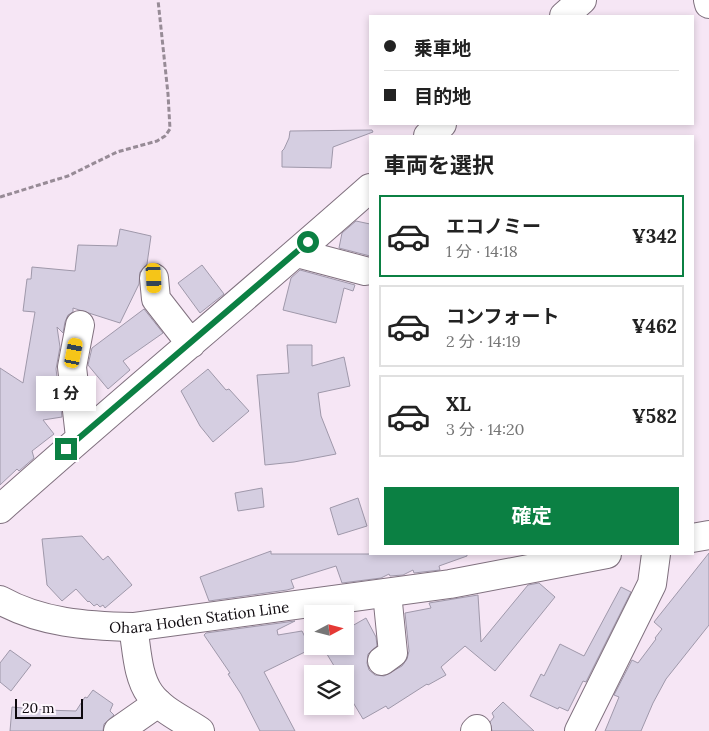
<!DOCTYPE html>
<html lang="ja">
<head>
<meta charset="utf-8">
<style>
	:root { --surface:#fff; --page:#f2f2f2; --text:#222; --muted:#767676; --line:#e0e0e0; --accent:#0b8043 }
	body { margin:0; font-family:Lora,"Noto Sans JP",serif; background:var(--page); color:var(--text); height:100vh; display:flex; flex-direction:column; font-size:19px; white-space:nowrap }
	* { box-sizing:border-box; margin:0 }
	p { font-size:16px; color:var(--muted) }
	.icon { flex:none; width:28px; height:28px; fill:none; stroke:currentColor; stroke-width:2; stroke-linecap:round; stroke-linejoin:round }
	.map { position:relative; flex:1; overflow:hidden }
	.side { position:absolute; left:369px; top:135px; width:325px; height:420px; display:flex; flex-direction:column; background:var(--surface); border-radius:0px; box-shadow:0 2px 8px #0003 }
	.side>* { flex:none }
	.banner { position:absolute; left:369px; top:15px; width:325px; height:110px; border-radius:0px; box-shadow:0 2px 8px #0003; display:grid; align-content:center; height:110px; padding:0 15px; background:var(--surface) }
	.needle { width:32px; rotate:83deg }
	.controls { position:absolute; left:304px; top:605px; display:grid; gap:10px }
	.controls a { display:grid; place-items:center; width:50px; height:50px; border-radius:0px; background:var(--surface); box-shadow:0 2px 8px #0003; font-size:25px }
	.scale { position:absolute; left:15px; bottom:12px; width:68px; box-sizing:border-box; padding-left:5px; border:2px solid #0e090e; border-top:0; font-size:14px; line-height:18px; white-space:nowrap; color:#0e090e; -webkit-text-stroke:4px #fdf6fd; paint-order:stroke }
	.end { position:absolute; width:22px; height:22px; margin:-11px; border:6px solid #0b8043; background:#fff; box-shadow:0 0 0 2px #fff }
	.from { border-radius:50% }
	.bubble { position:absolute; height:35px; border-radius:0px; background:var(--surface); box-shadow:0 2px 8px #0003; font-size:16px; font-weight:700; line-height:35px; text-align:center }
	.car { position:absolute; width:15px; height:30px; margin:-15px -8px; border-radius:6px; box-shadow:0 0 4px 1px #0007; background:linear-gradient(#f5c518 24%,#345 0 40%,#f5c518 0 76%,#345 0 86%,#f5c518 0) }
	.banner b { display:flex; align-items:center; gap:18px; height:48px; font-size:19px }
	.banner b+b { border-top:1px solid var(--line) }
	.banner i { width:12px; height:12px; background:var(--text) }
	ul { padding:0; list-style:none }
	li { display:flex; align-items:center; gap:15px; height:82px; margin:0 10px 8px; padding:0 5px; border:2px solid var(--line); border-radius:0px }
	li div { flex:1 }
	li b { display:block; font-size:19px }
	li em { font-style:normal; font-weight:700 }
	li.selected { border-color:var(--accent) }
	li>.icon { width:45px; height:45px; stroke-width:1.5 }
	h2 { padding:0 15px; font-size:22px; line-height:60px }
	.primary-button { display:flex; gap:10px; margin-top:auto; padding:10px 15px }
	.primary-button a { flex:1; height:58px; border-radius:0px; background:var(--accent); color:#fff; font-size:20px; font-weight:700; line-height:58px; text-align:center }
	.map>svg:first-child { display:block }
	.building { fill:#d5cee1; stroke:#9f98aa }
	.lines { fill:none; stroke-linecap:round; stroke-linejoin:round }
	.minor-casing { stroke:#80717f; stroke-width:30 }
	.major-casing { stroke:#80717f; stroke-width:30 }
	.path { stroke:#978b96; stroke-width:3; stroke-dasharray:5 2.5; stroke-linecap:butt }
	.minor { stroke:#fff; stroke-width:28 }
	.major { stroke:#fff; stroke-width:28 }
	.route { stroke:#0b8043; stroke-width:6 }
	.labels { text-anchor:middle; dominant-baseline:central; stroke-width:5; stroke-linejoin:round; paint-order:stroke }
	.street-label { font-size:15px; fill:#0e090e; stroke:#fdf6fd }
</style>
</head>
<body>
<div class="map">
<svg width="709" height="731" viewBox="0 0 709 731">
	<rect width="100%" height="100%" fill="#f6e6f5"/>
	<path class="building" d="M372,130L373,132L333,147L331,168L282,167V151L284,149L289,138L290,131Z
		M356,221L370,224V256L339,248L342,233Z
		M120,229L151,236L147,264L140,272L139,284L120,323L73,308V312L68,315L65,322L63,333L57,327L60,347L56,369L62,417L43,420L54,434L32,451L34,458L19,471L17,469L0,485V368L23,383L35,312L23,311L27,279H31L32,267L75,271L78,245L117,246Z
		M202,265L224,294L200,313L178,283Z
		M300,270L355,285L353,291L344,288L336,323L283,310L291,278Z
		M144,309L163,333L123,361L130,370L108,389L88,365L92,348Z
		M287,345H312V366L344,357L350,386L318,393L321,416L336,454L294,462L265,465L257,375L289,373Z
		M208,369L226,390L229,389L249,411L213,442L200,426L181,391Z
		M262,488L264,507L238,511L235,493Z
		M358,498L367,526L338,535L330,508Z
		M82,536L103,560L108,556L132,585L105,608L103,605L100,607L97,604L94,606L89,601L88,602L76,589L62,601L47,585L42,539Z
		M271,551V554H467V556L439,566L440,570L414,573L413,570L403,575L390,576L389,574L381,578L342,583L336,566L291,580L294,588L287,590L209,601L200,577Z
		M709,553V625L666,679L653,703L641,731H605L619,697L614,695L632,660L638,663L656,639L655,638L662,629L654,622Z
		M539,583L555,597L495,671L465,646L441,667L446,675L428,685L427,684L388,709L386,706L363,719L345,689L347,687L345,684V674H339L322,646H345V630L366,618L376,637L377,646L368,654L367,663L369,670L375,675L384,676L402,666L407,659L409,651L405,613L431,608L429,603L478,595L481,642L528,585Z
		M621,587L631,592L586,682L583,681L568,711L559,707L558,709L530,696L541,674L544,676L560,644L584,656Z
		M295,621L277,630L278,635L302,631L311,649L264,672L295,731H260L241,694L228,674L230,673L204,635L206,633Z
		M10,650L31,665L11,691L0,682V663Z
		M93,690L113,704L110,711L114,715L104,724L103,731H10L12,707L45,710L76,711L85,697L87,698Z
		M503,702L534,731H492L490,722L494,717L492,713Z"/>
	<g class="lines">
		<defs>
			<path id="minor" d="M708,0L709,4
				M564,16L582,0
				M428,136L442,124
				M297,253L365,271
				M154,278L156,299L191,344
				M80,437L72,367L80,325
				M0,509C122,400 248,296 370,188
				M382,661L393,653L387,593
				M118,731L158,703
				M475,731L477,729
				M579,731L652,584L656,554"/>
			<g id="major">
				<path d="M692,538L709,535"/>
				<path id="s1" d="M0,600C41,623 87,626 133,627L450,584L607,554"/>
				<path d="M133,627C137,649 137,676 150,694C161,710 184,720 200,731"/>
			</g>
		</defs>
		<use href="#minor" class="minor-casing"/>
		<use href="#major" class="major-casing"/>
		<path class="path" d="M0,197L68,176L117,152L157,141L165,136L170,129L168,94L158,0"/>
		<use href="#minor" class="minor"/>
		<use href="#major" class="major"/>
	</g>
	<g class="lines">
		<path class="route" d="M66,449L308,242"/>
	</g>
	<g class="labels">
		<g class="street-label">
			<text stroke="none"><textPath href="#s1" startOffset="204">Ohara Hoden Station Line</textPath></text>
		</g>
	</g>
</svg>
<div class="controls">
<a><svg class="needle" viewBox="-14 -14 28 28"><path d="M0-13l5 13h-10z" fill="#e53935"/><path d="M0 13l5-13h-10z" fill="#767676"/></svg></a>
<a><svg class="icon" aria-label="layers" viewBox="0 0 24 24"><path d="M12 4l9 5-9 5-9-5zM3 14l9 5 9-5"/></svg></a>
</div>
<div class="scale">20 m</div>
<i class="end from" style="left:308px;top:242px"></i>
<i class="end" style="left:66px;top:449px"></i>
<div class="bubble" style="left:36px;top:376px;width:60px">1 分</div>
<i class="car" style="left:154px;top:278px;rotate:177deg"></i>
<i class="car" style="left:74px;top:353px;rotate:11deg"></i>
<div class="banner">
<b><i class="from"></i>乗車地</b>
<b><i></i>目的地</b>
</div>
<section class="side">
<h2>車両を選択</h2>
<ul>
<li class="selected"><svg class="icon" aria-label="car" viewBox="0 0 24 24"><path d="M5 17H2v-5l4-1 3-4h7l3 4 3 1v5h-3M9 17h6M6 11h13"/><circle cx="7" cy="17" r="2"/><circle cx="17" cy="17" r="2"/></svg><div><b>エコノミー</b><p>1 分 · 14:18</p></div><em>¥342</em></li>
<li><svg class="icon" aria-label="car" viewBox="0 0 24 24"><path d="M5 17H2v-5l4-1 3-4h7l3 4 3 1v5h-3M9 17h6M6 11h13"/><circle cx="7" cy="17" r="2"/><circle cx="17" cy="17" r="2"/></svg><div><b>コンフォート</b><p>2 分 · 14:19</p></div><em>¥462</em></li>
<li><svg class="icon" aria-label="car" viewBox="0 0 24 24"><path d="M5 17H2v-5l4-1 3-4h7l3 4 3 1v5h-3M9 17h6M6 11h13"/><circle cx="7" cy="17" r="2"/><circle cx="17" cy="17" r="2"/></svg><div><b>XL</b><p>3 分 · 14:20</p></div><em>¥582</em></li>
</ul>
<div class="primary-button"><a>確定</a></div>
</section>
</div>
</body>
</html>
